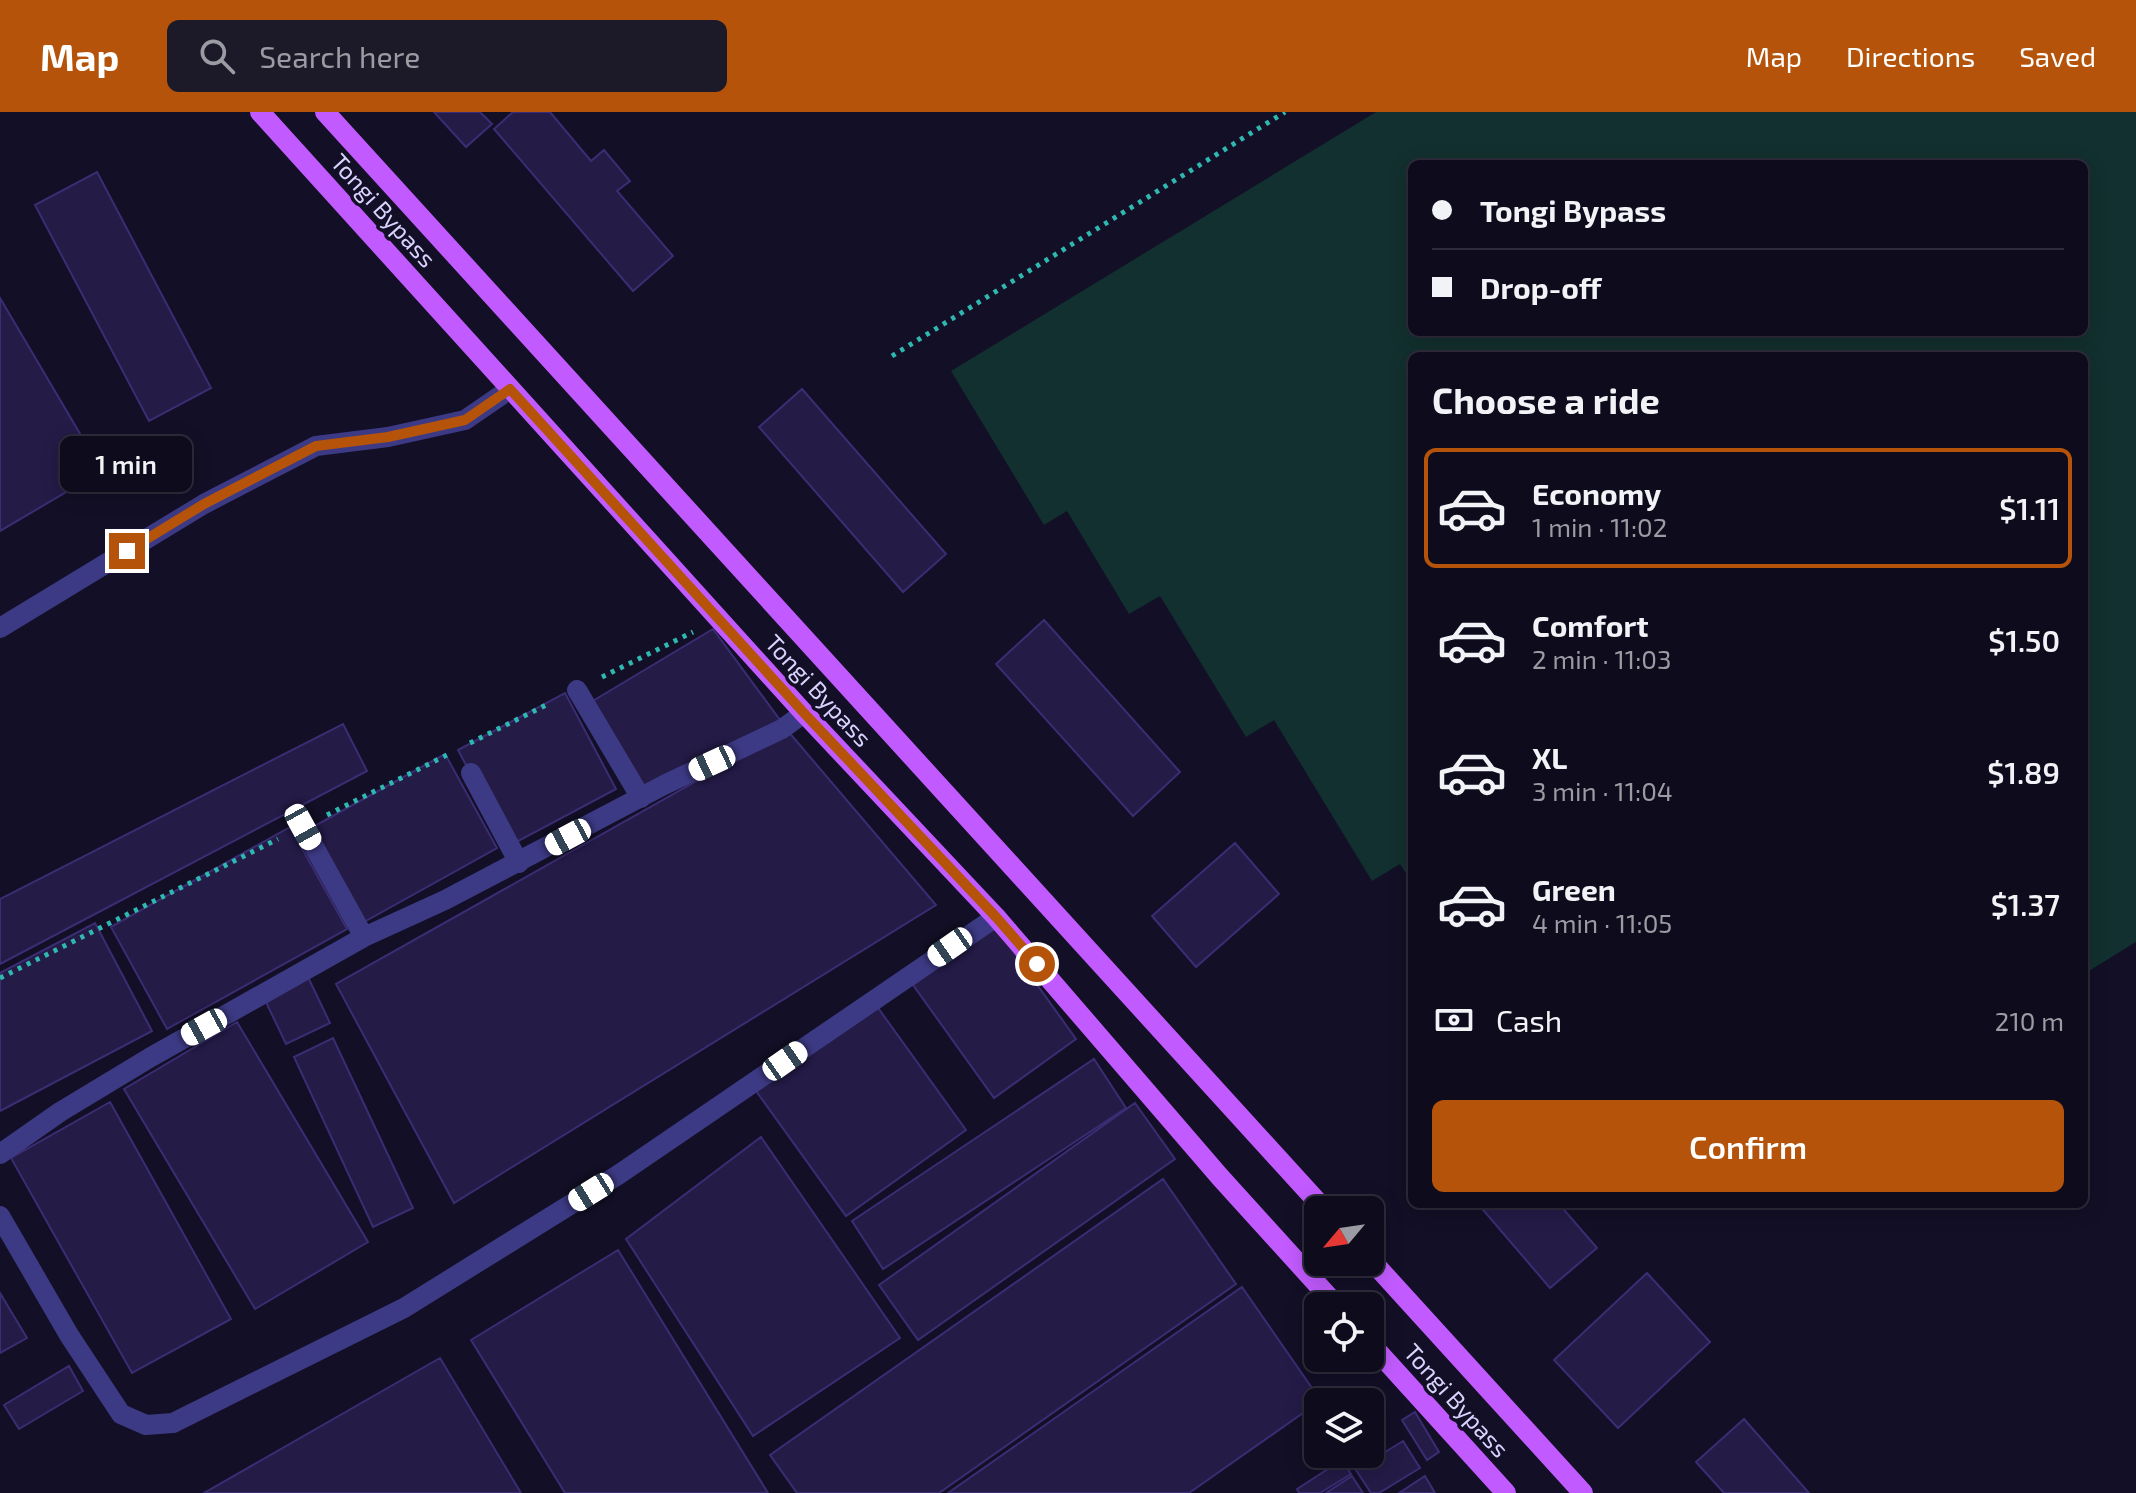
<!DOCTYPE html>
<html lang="en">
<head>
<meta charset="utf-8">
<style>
	:root { --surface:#0e0b1c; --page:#1c1929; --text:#f1f3f6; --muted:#9b9ba3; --line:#2e2b3b; --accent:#b45309 }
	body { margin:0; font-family:"Exo 2",sans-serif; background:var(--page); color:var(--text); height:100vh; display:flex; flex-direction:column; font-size:30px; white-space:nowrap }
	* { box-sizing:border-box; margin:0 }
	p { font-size:26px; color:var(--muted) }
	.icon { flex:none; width:44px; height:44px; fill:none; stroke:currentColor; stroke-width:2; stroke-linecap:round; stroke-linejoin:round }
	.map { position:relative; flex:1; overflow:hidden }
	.sheet { position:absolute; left:1408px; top:240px; width:680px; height:856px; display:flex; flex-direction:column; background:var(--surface); border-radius:12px; box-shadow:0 4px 20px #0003,0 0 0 2px var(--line) }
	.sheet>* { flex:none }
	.hud { position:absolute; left:1408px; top:48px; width:680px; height:176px; border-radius:12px; box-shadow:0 4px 20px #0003,0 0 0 2px var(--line); display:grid; align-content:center; height:176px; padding:0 24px; background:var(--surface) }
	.needle { width:52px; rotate:241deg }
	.tools { position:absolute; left:1304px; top:1084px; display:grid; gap:16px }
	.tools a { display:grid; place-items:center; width:80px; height:80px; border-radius:12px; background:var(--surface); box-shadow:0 4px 20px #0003,0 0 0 2px var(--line); font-size:40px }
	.end { position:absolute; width:36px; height:36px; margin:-18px; border:10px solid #b45309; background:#fff; box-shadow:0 0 0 4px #fff }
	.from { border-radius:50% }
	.bubble { position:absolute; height:56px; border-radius:12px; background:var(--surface); box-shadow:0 4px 20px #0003,0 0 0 2px var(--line); font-size:26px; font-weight:600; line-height:56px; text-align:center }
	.car { position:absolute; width:24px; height:48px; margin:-24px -12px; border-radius:10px; box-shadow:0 0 6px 2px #0007; background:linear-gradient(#fff 24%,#345 0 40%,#fff 0 76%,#345 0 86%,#fff 0) }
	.hud b { display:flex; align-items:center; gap:28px; height:76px; font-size:30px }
	.hud b+b { border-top:2px solid var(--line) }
	.hud i { width:20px; height:20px; background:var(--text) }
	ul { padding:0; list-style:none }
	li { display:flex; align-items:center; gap:24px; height:120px; margin:0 16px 12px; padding:0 8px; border:4px solid transparent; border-radius:12px }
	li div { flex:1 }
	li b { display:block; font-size:30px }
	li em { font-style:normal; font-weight:600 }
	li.selected { border-color:var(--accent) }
	li>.icon { width:72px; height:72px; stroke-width:1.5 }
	h2 { padding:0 24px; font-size:36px; line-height:96px }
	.pay { display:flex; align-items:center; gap:20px; height:88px; padding:0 24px; font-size:30px }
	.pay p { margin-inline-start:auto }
	.button { display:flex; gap:16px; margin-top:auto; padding:16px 24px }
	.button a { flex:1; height:92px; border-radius:12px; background:var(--accent); color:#fff; font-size:32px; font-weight:600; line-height:92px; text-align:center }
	header { display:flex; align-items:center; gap:48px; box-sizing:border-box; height:112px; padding:0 40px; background:var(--accent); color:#fff }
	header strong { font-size:38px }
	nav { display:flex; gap:44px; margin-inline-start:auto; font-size:28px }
	.search { width:560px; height:72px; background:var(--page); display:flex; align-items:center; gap:20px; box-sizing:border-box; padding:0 28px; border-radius:12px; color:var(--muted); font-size:30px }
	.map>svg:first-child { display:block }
	.green { fill:#12302f; fill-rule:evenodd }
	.building { fill:#241b47; stroke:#3b2d73; stroke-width:2 }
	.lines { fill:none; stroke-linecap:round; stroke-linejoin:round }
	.path { stroke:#2fb8b0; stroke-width:5; stroke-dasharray:4 6; stroke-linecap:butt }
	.minor { stroke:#3d3a85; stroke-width:20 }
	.major { stroke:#c25bff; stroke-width:20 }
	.route { stroke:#b45309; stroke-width:10 }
	.labels { text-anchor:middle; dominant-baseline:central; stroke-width:7; stroke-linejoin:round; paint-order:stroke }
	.street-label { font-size:24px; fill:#d9d4ff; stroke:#130f26 }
</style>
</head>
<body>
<header>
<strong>Map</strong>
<div class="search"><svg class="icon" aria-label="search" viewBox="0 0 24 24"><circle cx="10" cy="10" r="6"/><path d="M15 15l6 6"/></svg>Search here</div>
<nav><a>Map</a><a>Directions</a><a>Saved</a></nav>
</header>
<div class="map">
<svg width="2136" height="1381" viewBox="0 0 2136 1381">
	<rect width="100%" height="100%" fill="#130f26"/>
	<path class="green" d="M1376,0H2136V830L2084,862V244H1412V771L1400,752L1372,769L1274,608L1246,625L1160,484L1129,502L1067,399L1044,413L951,259ZM1412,52H2084V220H1412Z"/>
	<path class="building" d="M434,0H480L492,12L466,35Z
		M513,0H550L591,49L604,38L630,69L617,79L673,144L633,179L494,17Z
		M97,60L211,276L149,309L35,93Z
		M0,186L102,359L0,419Z
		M802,277L946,442L903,480L759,315Z
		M1044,508L1180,660L1133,704L996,552Z
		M713,517L780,608L646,682L591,590Z
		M565,581L616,677L509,734L458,638Z
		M343,612L367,659L0,852V787Z
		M787,618L936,793L454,1091L336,872Z
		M445,642L497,736L364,810L311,716Z
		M290,715L347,817L167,917L111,815Z
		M1235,731L1279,782L1196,855L1152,804Z
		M95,811L152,919L0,999V861Z
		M995,814L1076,927L994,986L913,873Z
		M307,863L330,911L286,932L263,884Z
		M876,893L966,1018L846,1104L756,979Z
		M237,910L368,1130L255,1197L124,977Z
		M333,926L413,1096L373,1115L294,945Z
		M1094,947L1126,996L883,1157L852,1109Z
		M110,990L231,1207L132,1261L11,1046Z
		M1135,991L1175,1047L918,1228L879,1173Z
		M761,1025L900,1226L753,1324L626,1127Z
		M1163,1067L1236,1172L939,1381H797L770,1343Z
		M1478,1092H1559L1597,1136L1550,1176Z
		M618,1138L768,1381H565L471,1228Z
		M1647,1161L1710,1230L1618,1316L1554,1248Z
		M1242,1175L1321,1289L1303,1301L1189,1381H948Z
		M0,1181L27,1226L0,1241Z
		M440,1246L521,1381H204Z
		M69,1254L83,1279L19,1317L4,1293Z
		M1415,1300L1439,1340L1427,1348L1402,1308Z
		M1744,1307L1809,1381H1724L1696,1350Z
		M1403,1329L1420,1356L1379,1381H1371L1356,1358Z
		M1342,1348L1351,1362L1320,1381H1299L1297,1377Z
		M1352,1364L1363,1381H1326Z
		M1425,1364L1435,1381H1399Z"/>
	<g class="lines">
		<path class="path" d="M892,244L1285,0
			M602,565L693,520
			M470,631L550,591
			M327,703L447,643
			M0,866L278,727"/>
		<path class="minor" d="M0,516L204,392L316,334L388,325L465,308L510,277
			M577,578L641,686
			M471,661L519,751
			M303,715L364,825
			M0,1042L60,1000L151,945L364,825L445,788L664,673L782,617L804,601
			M0,1104L69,1223L121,1302L146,1313L173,1311L404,1196L618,1063L996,805"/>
		<path class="major" d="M260,0L804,601L996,805L1220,1065L1337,1194
			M325,0L1325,1098
			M1370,1147L1583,1381
			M1370,1231L1506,1381"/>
	</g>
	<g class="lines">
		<path class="route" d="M127,439L204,392L316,334L388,325L465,308L510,277L804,601L996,805L1037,852"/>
	</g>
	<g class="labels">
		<g class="street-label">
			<text transform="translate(384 98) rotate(48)">Tongi Bypass</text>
			<text transform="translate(819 578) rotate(47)">Tongi Bypass</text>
			<text transform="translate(1457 1288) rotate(48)">Tongi Bypass</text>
		</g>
	</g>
</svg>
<div class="tools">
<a><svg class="needle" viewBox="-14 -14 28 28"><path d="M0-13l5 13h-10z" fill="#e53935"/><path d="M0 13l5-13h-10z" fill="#9b9ba3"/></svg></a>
<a><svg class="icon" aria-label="locate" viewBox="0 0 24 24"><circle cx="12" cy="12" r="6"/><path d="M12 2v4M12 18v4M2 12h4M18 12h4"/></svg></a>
<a><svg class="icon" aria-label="layers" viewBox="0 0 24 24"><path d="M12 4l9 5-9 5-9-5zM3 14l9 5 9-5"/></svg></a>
</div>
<i class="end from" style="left:1037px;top:852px"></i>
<i class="end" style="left:127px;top:439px"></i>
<div class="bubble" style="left:60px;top:324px;width:132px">1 min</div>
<i class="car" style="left:712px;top:651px;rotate:245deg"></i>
<i class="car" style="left:303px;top:715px;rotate:151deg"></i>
<i class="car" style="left:568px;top:725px;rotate:242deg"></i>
<i class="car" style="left:950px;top:835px;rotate:235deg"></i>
<i class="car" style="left:204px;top:915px;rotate:241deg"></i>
<i class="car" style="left:785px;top:949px;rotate:55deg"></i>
<i class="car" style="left:591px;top:1080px;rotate:238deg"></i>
<div class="hud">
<b><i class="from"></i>Tongi Bypass</b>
<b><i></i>Drop-off</b>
</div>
<section class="sheet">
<h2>Choose a ride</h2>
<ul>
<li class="selected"><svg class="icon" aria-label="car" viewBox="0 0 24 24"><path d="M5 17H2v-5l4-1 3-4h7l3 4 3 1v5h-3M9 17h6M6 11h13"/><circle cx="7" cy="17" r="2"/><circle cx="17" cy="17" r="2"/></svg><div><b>Economy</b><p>1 min · 11:02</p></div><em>$1.11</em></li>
<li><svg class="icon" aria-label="car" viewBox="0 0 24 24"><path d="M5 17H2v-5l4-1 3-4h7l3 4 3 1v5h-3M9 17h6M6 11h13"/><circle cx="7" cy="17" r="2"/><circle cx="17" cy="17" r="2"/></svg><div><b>Comfort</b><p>2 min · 11:03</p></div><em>$1.50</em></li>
<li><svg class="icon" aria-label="car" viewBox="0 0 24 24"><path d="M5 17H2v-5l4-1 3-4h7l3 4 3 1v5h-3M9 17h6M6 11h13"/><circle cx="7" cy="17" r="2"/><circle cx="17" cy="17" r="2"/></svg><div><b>XL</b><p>3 min · 11:04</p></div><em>$1.89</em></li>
<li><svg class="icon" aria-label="car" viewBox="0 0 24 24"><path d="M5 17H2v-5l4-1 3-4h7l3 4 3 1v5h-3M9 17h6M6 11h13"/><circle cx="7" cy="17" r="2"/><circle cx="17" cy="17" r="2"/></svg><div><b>Green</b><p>4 min · 11:05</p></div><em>$1.37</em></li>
</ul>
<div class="pay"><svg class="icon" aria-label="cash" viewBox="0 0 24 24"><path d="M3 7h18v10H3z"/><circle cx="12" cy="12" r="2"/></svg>Cash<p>210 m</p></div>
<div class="button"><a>Confirm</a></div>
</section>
</div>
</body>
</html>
